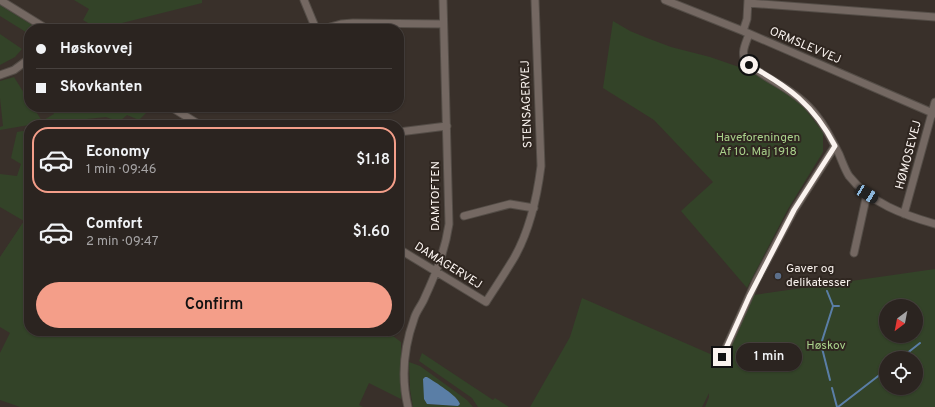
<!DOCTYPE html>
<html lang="en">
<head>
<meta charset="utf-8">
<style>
	:root { --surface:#2b2420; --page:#332c29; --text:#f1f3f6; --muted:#a6a4a5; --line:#47413e; --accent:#f49e89 }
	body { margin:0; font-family:Overpass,sans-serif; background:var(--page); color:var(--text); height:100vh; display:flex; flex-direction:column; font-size:15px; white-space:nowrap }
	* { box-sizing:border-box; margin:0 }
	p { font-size:13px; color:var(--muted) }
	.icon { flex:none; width:22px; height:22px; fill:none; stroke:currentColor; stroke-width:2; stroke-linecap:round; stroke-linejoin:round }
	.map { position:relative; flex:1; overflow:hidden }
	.side { position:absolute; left:24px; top:120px; width:380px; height:216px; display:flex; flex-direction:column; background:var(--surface); border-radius:16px; box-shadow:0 1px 3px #0004,0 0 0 1px var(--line) }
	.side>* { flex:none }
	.hud { position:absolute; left:24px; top:24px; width:380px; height:88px; border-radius:16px; box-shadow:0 1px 3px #0004,0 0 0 1px var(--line); display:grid; align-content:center; height:88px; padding:0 12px; background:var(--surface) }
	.needle { width:26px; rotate:212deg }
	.controls { position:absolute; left:879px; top:299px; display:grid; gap:8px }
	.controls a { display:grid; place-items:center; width:44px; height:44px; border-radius:50%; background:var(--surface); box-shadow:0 1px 3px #0004,0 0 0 1px var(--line); font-size:20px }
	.end { position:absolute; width:18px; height:18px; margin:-9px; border:5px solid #faf3ef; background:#111; box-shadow:0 0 0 2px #111 }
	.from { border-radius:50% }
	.bubble { position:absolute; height:28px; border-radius:14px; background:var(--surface); box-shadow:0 1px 3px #0004,0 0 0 1px var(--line); font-size:13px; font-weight:600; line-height:28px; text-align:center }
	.car { position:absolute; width:12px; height:24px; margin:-12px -6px; border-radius:5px; box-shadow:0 0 3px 1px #0007; background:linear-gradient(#222 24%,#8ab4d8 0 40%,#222 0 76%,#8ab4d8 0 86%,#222 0) }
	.hud b { display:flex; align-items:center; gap:14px; height:38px; font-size:15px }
	.hud b+b { border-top:1px solid var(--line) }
	.hud i { width:10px; height:10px; background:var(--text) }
	ul { padding:7px 0 0; list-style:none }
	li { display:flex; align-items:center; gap:12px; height:66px; margin:0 8px 6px; padding:0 4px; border:2px solid transparent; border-radius:16px }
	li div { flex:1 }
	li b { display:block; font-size:15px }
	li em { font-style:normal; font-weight:600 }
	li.active { border-color:var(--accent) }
	li>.icon { width:36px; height:36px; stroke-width:1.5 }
	.button { display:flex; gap:8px; margin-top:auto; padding:8px 12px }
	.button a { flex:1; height:46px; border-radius:24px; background:var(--accent); color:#111; font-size:16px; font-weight:600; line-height:46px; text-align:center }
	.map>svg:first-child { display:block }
	.green { fill:#334328; fill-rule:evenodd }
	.water { fill:#5a7ea6 }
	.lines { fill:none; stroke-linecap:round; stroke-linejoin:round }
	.stream { stroke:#5a7ea6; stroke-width:2 }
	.minor-casing { stroke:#544d47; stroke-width:9 }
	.minor { stroke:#746862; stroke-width:7 }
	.route { stroke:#faf3ef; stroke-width:5 }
	.service-dot { fill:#5c6f8a; stroke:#2f2620; stroke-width:1.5 }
	.labels { text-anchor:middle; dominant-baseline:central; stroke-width:4; stroke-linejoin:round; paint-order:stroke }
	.street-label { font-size:12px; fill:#faf3ef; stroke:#2f2620 }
	.park-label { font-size:12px; fill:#a9d18b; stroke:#2f2620 }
	.poi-label { font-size:12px; fill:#faf3ef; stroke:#2f2620; text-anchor:start }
</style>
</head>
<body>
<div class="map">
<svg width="935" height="407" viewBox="0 0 935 407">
	<rect width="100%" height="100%" fill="#39302a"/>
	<path class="green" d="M74,0H202V3L98,29L83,20L89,9Z
		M0,5L37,28V29H29V34L0,16Z
		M613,21L630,31L647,38L671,47L710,57L742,68L764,79L792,97L805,109L823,132V152L788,209L747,288L681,211L713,182L654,120L603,88Z
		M0,34L22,49L15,57L0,65Z
		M14,77L29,101V107H33L42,121L54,114L50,107H96L102,112L106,107H142L141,108L146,113L139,120L127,115L119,122L106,117L29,125L0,130V127L3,126L0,98V81Z
		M29,130V331H386L401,342V399L369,383L359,405L363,407H20L0,400V353L10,333L0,327V257L24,221L0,207V174L17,176L21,164L11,158L17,132Z
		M935,269V407H705L709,397V393L702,407H530L570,337L582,298L724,360L754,295ZM886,306H916V336H886ZM886,358H916V388H886Z
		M422,353L493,400L495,398L509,407H478L472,398L419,361Z
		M409,362L420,366L467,400L473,407H413L410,389ZM427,377L458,400L460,404L458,406L427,404Z"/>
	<path class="water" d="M425,377H427C435,382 458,396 460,404L458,406L427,404L424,399L423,379Z"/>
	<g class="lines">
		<path class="stream" d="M827,291L833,306L821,344L830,380
			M833,306H839
			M916,336V337
			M901,358L920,343
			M832,388L837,407
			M838,407L886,370"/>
		<defs>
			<path id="minor" d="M0,0L47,29
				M304,0L316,29
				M665,0L743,31L935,114
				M748,3L935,17
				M323,29L341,24L353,23L443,24
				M743,31L747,19L748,0
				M749,34C746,43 740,53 746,62C765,79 790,87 808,106C822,120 830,136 839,154C842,161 845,170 849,176C870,203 904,215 935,224
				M0,75L14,70L29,59
				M171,107L200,125
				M399,132L447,126
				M904,214L935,102
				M464,216L510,204L534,208
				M399,249L486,302C495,288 505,273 514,258C530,230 537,198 541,166L535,0
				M854,253L867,194
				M722,357L756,281L794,210L835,146
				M408,407C401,378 404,347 414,319C416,311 422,305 425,297C436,273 445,251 449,224L443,0"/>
		</defs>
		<use href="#minor" class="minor-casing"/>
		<use href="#minor" class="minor"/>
	</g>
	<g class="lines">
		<path class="route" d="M722,357L749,297L794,210L835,146C814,105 788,86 749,65"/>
	</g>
	<circle class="service-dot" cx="778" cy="276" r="4"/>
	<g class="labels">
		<g class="street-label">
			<text transform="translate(805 46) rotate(23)">ORMSLEVVEJ</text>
			<text transform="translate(527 104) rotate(-92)">STENSAGERVEJ</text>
			<text transform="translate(909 155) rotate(-75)">HØMOSEVEJ</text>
			<text transform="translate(436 196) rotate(-90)">DAMTOFTEN</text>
			<text transform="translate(448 266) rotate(32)">DAMAGERVEJ</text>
		</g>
		<g class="park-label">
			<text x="758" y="138">Haveforeningen<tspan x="758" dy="14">Af 10. Maj 1918</tspan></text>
			<text x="826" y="346">Høskov</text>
		</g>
		<g class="poi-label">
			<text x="786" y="269">Gaver og<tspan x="786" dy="14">delikatesser</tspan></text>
		</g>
	</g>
</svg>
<div class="controls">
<a><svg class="needle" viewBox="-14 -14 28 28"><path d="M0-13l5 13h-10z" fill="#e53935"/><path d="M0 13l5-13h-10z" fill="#a6a4a5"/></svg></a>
<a><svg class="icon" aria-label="locate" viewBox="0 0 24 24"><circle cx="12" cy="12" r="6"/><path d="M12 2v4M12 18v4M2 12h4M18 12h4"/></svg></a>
</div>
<i class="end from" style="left:749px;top:65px"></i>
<i class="end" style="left:722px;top:357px"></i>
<div class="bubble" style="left:736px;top:343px;width:66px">1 min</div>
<i class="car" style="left:867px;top:194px;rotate:122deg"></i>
<div class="hud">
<b><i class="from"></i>Høskovvej</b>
<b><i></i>Skovkanten</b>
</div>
<section class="side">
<ul>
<li class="active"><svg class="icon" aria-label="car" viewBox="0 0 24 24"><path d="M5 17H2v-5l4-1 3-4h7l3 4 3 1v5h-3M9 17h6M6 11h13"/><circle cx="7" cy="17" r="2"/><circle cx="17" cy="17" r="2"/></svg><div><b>Economy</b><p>1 min · 09:46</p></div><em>$1.18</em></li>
<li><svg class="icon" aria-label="car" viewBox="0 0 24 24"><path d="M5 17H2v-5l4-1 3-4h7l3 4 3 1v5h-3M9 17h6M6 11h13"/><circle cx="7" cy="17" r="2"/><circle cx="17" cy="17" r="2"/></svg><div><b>Comfort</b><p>2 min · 09:47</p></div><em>$1.60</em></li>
</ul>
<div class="button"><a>Confirm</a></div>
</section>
</div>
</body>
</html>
